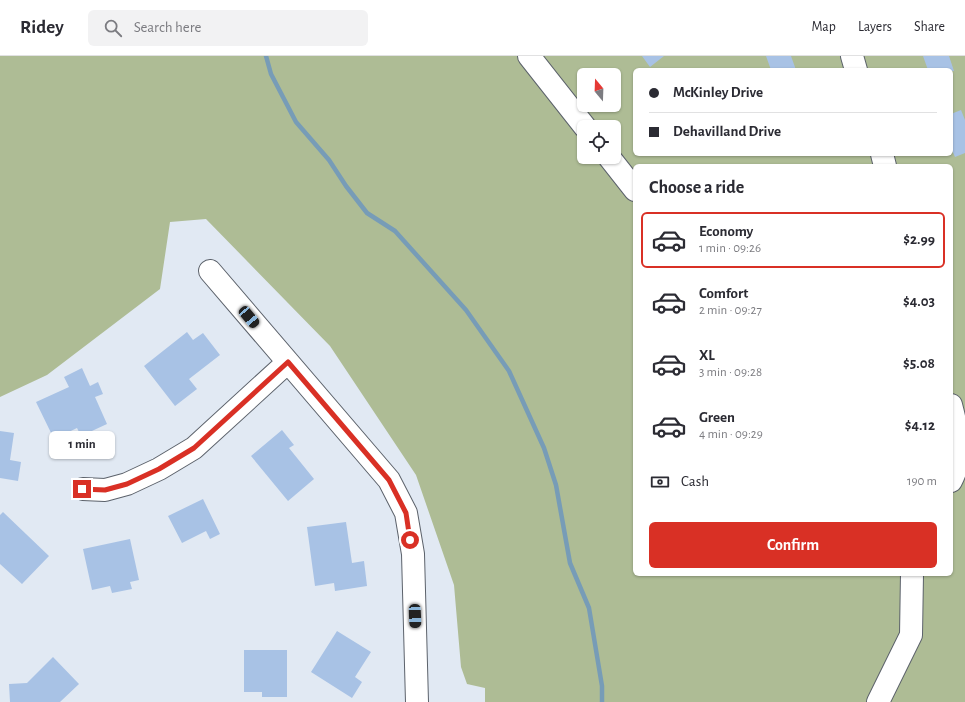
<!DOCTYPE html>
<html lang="en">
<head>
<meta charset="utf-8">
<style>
	:root { --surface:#fff; --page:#f2f2f3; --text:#2b2b33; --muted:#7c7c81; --line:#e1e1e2; --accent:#d93025 }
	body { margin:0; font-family:"Alegreya Sans",sans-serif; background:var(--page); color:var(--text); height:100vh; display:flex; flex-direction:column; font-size:15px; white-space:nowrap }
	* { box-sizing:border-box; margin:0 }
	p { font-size:13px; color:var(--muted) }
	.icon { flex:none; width:22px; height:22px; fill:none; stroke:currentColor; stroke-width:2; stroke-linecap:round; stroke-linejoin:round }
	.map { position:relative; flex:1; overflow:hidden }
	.drawer { position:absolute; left:633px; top:108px; width:320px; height:412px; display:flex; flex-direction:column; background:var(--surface); border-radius:6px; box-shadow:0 1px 3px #0004 }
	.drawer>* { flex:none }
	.hud { position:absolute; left:633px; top:12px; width:320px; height:88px; border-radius:6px; box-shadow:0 1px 3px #0004; display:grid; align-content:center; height:88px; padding:0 16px; background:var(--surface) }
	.needle { width:26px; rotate:341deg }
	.buttons { position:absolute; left:577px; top:12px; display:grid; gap:8px }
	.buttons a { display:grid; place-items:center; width:44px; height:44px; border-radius:6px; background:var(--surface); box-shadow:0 1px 3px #0004; font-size:20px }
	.end { position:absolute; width:18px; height:18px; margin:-9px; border:5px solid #d93025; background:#fff; box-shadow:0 0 0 2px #fff }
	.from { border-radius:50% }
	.bubble { position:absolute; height:28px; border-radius:6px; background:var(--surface); box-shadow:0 1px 3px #0004; font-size:13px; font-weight:700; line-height:28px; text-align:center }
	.car { position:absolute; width:12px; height:24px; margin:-12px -6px; border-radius:5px; box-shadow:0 0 3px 1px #0007; background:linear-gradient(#222 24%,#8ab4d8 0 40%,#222 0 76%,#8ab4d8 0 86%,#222 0) }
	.hud b { display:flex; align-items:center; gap:14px; height:38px; font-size:15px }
	.hud b+b { border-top:1px solid var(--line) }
	.hud i { width:10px; height:10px; background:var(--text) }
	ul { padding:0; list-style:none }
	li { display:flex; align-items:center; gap:12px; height:56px; margin:0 8px 6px; padding:0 8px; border:2px solid transparent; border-radius:6px }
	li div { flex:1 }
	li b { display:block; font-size:15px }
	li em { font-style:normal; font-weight:700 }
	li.active { border-color:var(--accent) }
	li>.icon { width:36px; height:36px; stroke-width:1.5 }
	h2 { padding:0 16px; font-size:18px; line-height:48px }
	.pay { display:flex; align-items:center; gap:10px; height:44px; padding:0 16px; font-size:15px }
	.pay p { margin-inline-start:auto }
	.action { display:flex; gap:8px; margin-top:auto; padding:8px 16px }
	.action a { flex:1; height:46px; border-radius:6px; background:var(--accent); color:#fff; font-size:16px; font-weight:700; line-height:46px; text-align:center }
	header { display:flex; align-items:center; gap:24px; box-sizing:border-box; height:56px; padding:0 20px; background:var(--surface); border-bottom:1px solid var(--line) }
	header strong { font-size:19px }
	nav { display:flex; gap:22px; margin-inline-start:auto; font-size:14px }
	.search { width:280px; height:36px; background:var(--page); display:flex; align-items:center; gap:10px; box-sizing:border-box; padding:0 14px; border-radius:6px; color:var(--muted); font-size:15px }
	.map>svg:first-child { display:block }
	.green { fill:#aebc95; fill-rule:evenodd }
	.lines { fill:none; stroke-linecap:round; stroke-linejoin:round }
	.stream { stroke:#779cb7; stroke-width:4.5 }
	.building { fill:#a8c2e5 }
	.minor-casing { stroke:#5c626b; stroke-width:24 }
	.minor { stroke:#fff; stroke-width:22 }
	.route { stroke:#d93025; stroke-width:5 }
</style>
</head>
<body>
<header>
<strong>Ridey</strong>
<div class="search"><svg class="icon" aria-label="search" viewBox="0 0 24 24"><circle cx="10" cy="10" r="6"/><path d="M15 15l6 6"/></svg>Search here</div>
<nav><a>Map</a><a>Layers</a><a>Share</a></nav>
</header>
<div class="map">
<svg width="965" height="646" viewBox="0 0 965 646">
	<rect width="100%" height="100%" fill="#e1e9f3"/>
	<path class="green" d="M0,0H965V646H485V632L467,628L461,611L454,529L416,419L330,290L206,163L170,166L160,233L47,319L0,341ZM635,14H951V98H635ZM584,19H614V49H584ZM584,71H614V101H584ZM635,110H951V518H635Z"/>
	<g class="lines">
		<path class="stream" d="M266,0L271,18L296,66L329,104L346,130L367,157L395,175L466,254L509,315L544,392L556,429L570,507L589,552L602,630V646"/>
	</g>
	<path class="building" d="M642,0H664L650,11Z
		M766,0H791L796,14H771Z
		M923,0H949L954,15L928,14Z
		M961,54L965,64V97L955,101L951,92V58Z
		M187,276L193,284L203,277L220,299L189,323L197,333L175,350L144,310Z
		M82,312L90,330L98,326L103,338L95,341L107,368L81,380L77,372L54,383L36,346L69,331L64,321Z
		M282,374L294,389L289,392L314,423L288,445L251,400Z
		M0,375L14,377L10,404L21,406L18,425L0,422Z
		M203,443L220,478L210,483L206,475L182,487L168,460Z
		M3,456L49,500L22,528L0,508V459Z
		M346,466L352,507L364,505L367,530L335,535L334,527L315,530L307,471Z
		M130,483L139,524L130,526L132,533L112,537L110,530L92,534L83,493Z
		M337,575L371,596L355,621L362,626L352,642L311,616Z
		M244,594H287V641H262V636H244Z
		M53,601L79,628L60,646H10L9,628L27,627Z"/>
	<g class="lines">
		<defs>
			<path id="minor" d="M529,0L585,71
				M852,0L856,14
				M882,98L885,110
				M609,101L635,134
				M210,215L389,424L406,457L413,498L417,646
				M951,349C958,377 965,398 951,425
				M83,433L105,434L127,428L159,413L194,392L288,306
				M878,646L911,579L912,518"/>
		</defs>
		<use href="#minor" class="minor-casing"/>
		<use href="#minor" class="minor"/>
	</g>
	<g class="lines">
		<path class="route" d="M82,433L105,434L127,428L159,413L194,392L288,306L389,424L406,457L410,484"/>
	</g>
</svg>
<div class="buttons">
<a><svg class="needle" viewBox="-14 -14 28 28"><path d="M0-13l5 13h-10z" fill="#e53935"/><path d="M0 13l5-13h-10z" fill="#7c7c81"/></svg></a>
<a><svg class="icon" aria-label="locate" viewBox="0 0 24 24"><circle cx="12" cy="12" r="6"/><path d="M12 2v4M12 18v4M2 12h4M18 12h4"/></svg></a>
</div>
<i class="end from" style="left:410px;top:484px"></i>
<i class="end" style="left:82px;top:433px"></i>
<div class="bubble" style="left:49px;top:375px;width:66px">1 min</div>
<i class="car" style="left:249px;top:261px;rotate:140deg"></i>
<i class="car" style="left:415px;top:560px;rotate:178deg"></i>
<div class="hud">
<b><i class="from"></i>McKinley Drive</b>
<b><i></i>Dehavilland Drive</b>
</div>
<section class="drawer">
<h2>Choose a ride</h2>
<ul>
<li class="active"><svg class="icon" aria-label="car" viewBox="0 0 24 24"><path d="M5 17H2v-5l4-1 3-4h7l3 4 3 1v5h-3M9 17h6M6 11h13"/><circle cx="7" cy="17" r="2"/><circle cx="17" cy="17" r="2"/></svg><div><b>Economy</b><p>1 min · 09:26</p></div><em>$2.99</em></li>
<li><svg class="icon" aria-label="car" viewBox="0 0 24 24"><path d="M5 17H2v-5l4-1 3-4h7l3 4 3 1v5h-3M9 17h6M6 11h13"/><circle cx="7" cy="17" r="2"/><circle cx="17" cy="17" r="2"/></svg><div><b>Comfort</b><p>2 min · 09:27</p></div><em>$4.03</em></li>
<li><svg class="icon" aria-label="car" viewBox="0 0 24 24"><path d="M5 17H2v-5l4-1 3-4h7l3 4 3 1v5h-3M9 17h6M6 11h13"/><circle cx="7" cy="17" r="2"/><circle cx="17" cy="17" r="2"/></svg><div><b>XL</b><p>3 min · 09:28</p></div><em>$5.08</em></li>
<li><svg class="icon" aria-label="car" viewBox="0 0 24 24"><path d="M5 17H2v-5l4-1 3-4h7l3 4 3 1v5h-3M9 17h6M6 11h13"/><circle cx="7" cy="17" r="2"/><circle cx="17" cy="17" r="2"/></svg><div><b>Green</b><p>4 min · 09:29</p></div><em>$4.12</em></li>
</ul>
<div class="pay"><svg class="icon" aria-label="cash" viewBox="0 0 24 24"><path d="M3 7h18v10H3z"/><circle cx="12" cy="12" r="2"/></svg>Cash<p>190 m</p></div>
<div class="action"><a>Confirm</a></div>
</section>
</div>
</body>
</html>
